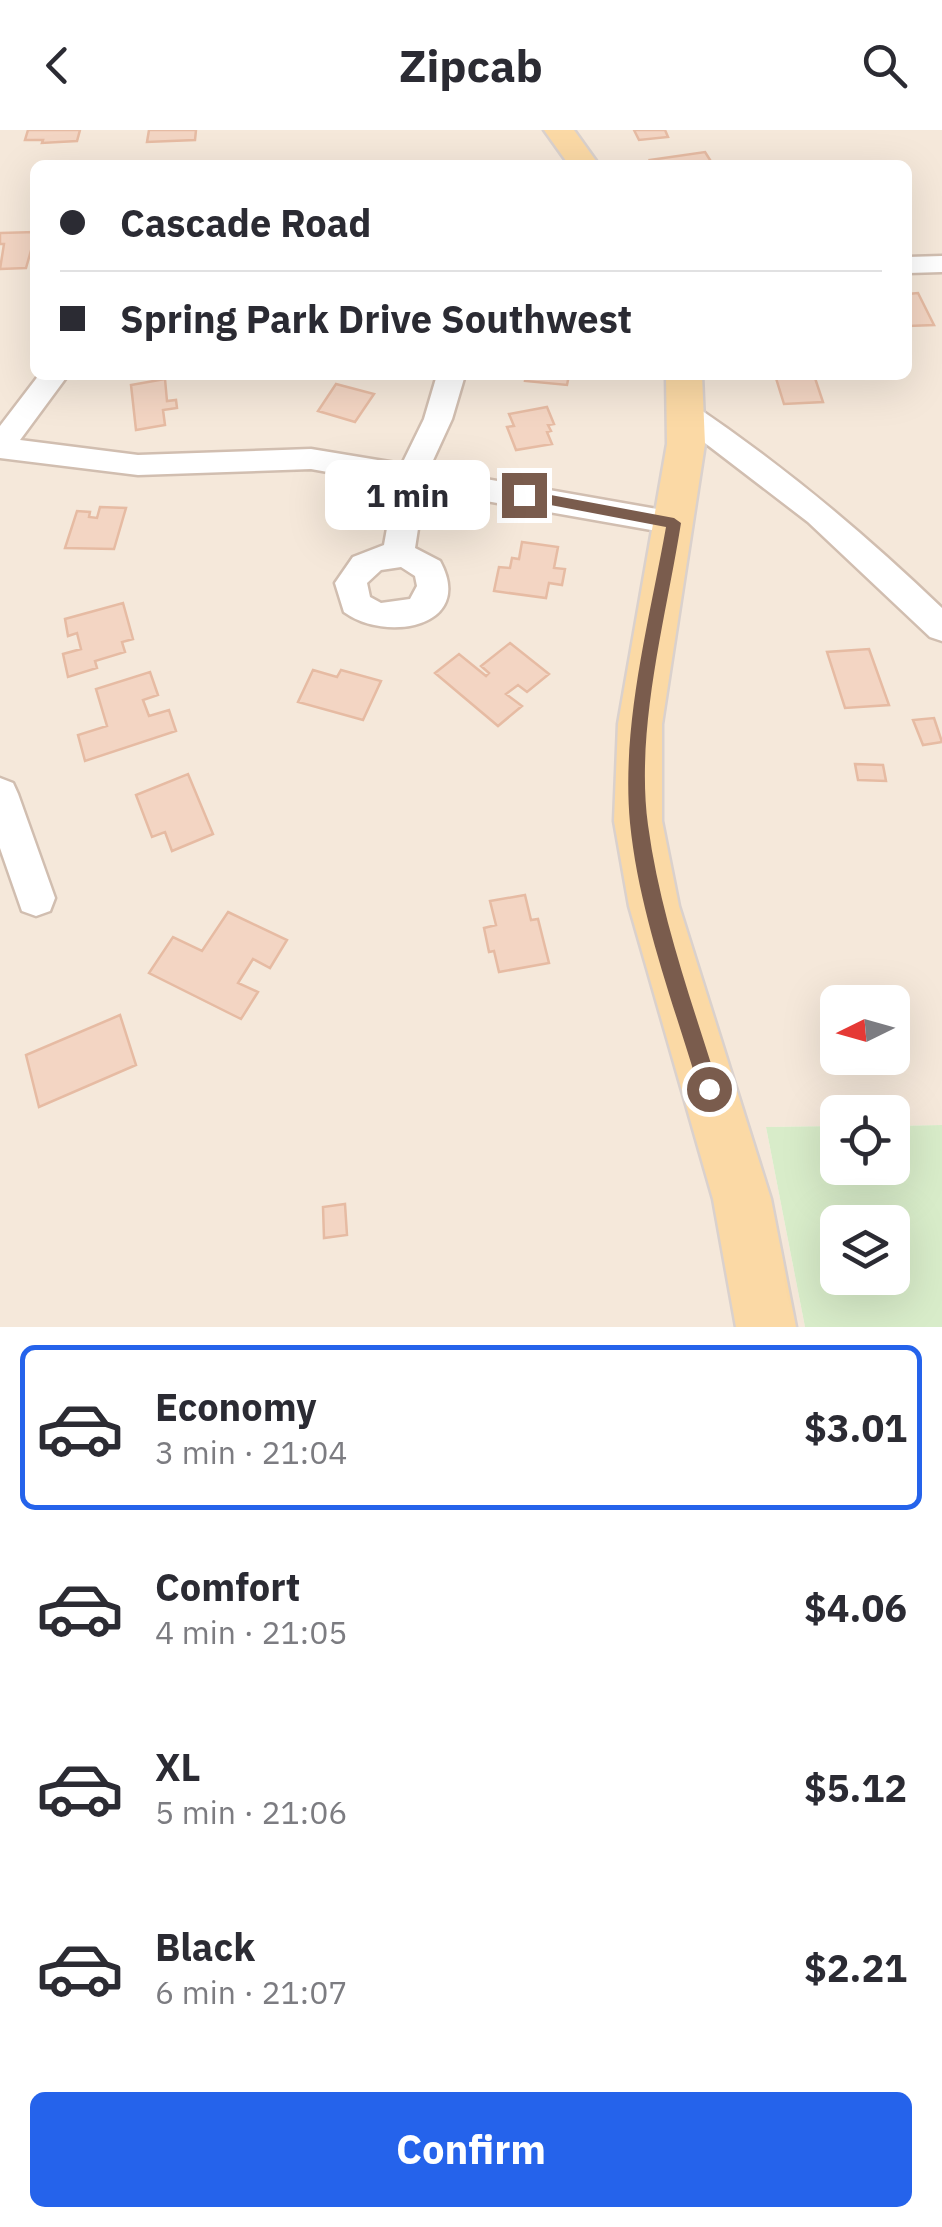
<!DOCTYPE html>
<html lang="en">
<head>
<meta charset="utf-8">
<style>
	:root { --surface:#fff; --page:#f7f7f7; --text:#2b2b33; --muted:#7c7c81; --line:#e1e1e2; --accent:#2563eb }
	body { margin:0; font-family:"IBM Plex Sans",sans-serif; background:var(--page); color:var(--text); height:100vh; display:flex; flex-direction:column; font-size:38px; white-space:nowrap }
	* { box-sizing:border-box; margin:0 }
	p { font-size:32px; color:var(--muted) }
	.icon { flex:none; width:55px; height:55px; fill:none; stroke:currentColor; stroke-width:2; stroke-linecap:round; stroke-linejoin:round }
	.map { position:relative; height:1197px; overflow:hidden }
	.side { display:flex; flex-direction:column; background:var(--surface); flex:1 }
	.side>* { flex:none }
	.top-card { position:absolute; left:30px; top:30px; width:882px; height:220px; border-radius:15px; box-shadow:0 10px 40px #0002; display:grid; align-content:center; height:220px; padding:0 30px; background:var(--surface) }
	.needle { width:65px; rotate:265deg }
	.fabs { position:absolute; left:820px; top:855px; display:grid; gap:20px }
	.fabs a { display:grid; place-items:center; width:90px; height:90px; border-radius:15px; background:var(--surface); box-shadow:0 10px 40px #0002; font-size:50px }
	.end { position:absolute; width:45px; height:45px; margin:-22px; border:12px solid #7a5c4d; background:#fff; box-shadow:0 0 0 5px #fff }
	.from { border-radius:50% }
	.bubble { position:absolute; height:70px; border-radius:15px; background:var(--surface); box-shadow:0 10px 40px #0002; font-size:32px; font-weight:700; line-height:70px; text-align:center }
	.top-card b { display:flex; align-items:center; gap:35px; height:95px; font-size:38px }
	.top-card b+b { border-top:2px solid var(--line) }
	.top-card i { width:25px; height:25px; background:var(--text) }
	ul { padding:18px 0 0; list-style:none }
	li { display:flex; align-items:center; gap:30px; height:165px; margin:0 20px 15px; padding:0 10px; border:5px solid transparent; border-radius:15px }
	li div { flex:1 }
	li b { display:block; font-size:38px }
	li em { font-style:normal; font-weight:700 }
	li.current { border-color:var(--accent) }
	li>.icon { width:90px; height:90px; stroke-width:1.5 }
	.button { display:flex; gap:20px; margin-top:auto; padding:20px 30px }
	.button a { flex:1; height:115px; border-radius:15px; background:var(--accent); color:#fff; font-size:40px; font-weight:700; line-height:115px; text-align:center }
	header { display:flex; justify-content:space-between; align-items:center; height:130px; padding:0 30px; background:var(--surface); font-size:45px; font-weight:700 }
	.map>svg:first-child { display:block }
	.residential { fill:#f5e8da; fill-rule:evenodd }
	.green { fill:#d8ecc9; fill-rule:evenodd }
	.building { fill:#f3d5c3; stroke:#e6bba3; stroke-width:2.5 }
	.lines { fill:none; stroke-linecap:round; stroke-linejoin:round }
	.minor-casing { stroke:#d1beb0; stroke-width:5 }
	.major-casing { stroke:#dad1cd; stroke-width:5 }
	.minor { fill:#fff; fill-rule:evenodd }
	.major { fill:#fbd9a5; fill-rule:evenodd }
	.route { fill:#7a5c4d }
</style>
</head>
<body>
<header><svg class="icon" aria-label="back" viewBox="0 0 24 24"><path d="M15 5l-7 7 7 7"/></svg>Zipcab<svg class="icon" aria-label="search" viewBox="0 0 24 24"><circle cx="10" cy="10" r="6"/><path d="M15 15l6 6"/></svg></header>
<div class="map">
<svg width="942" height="1197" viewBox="0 0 942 1197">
	<rect width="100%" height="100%" fill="#fdf6ec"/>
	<path class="residential" d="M0,0H942V995L893,996L892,982H838L837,996L766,997L805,1197H0ZM35,35H908V245H35ZM838,872H892V928H838Z"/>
	<path class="green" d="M942,995V1197H805L766,997L837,996L838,1038H892L893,996ZM838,1092H892V1148H838Z"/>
	<path class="building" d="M28,0H80L77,11L42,13L43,10H25Z
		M149,0H196L195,10L147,12Z
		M634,0H665L668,7L639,10Z
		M705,22L712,33L653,35L650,30Z
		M35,102V117H32L26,138L0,139L4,114H0V103Z
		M918,163L934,195L908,196V164Z
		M526,245H569L567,255L525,251Z
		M775,245H814L823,272L784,274Z
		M165,249L167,271L176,270L177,278L163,280L165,295L136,300L131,255Z
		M336,254L374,264L355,292L318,281Z
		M547,277L554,294L548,295L551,301L547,302L552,314L516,320L507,297L514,296L509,284Z
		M100,377L126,378L114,419L65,418L77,381L90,382L89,387L97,388Z
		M522,412L558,417L554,438L565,439L562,455L549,453L546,468L494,461L499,437L510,438L512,428L519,429Z
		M123,473L133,509L122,512L125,522L95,531L97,538L68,547L63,524L81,519L77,503L68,506L65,489Z
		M510,513L549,544L527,562L518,555L506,564L522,576L498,596L435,543L459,524L486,546L489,543L481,536Z
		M869,519L889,575L845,578L827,522Z
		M313,540L337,547L341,540L381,551L363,590L298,572Z
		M150,542L158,565L143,570L149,586L169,580L176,601L85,631L78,605L107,596L96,559Z
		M934,588L942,612L923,615L913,590Z
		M855,634L883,635L886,651L858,650Z
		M188,644L213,704L172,721L165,702L152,707L136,665Z
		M525,765L531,790L538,789L549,833L499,842L494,821L489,822L484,798L496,795L490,771Z
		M228,782L287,810L270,838L253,829L238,853L258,862L241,889L149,843L173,807L202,821Z
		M120,885L136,935L39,977L26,925Z
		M345,1074L347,1105L324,1108L323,1077Z"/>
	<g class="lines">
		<defs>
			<path id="minor" d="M942,126V142L908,143V127Z
				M39,245H68L20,310L138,325L311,319L402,334L424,289L437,245H465L452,289L429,339L674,382L685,385L689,393L685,401L674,404L424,360L415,418L440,431C476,497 386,513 344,482L335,453L353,427L384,415L395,354L311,339L138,345L0,328V296ZM401,437L415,446L417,456L410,469L381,473L370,467L367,453L381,440Z
				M685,273L695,276C784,336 865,404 942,478V511L930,507L808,392L675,290L671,283L675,276Z
				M0,648L13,653L18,664L55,768L50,781L36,786L22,781L0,718Z"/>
			<path id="major" d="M544,0H574L599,35H569Z
				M666,245H702L705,314L662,594V691L679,776L771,1069L796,1197H736L713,1069L629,776L614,691L618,594L667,314Z"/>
		</defs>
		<use href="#minor" class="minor-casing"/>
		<use href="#major" class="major-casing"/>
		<use href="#minor" class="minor"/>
		<use href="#major" class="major"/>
	</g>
	<path class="route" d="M524,360L674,388L681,393C666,488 635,599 648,695C660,785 692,872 719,959L709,969L699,959C673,872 639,783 630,693C621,595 649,493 666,397L519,369V362Z"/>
</svg>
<div class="fabs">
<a><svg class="needle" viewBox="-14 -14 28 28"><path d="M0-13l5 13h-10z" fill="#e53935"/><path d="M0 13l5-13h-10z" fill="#7c7c81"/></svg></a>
<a><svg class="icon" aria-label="locate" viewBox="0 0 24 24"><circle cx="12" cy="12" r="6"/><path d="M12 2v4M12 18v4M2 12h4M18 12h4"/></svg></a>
<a><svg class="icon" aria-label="layers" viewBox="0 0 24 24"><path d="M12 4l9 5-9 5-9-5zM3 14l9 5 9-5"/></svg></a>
</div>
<i class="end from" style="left:709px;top:959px"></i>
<i class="end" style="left:524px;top:365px"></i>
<div class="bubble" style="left:325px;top:330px;width:165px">1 min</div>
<div class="top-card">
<b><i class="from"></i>Cascade Road</b>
<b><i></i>Spring Park Drive Southwest</b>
</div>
</div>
<section class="side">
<ul>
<li class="current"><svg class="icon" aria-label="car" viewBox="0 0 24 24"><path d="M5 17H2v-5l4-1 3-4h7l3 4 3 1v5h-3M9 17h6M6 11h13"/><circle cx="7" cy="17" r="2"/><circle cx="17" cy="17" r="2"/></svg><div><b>Economy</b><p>3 min · 21:04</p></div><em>$3.01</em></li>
<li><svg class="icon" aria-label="car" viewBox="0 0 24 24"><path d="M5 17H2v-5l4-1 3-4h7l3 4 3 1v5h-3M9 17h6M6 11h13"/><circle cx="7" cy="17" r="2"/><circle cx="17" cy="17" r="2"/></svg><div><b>Comfort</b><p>4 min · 21:05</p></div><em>$4.06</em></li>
<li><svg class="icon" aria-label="car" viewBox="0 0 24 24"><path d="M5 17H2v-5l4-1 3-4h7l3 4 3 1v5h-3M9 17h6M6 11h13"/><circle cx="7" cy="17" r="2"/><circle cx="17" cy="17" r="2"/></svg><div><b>XL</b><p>5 min · 21:06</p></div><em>$5.12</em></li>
<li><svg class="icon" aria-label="car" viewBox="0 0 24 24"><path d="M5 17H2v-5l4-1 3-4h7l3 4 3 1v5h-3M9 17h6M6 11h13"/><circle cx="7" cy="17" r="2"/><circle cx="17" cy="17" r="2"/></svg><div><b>Black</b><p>6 min · 21:07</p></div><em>$2.21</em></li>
</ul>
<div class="button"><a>Confirm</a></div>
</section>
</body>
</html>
